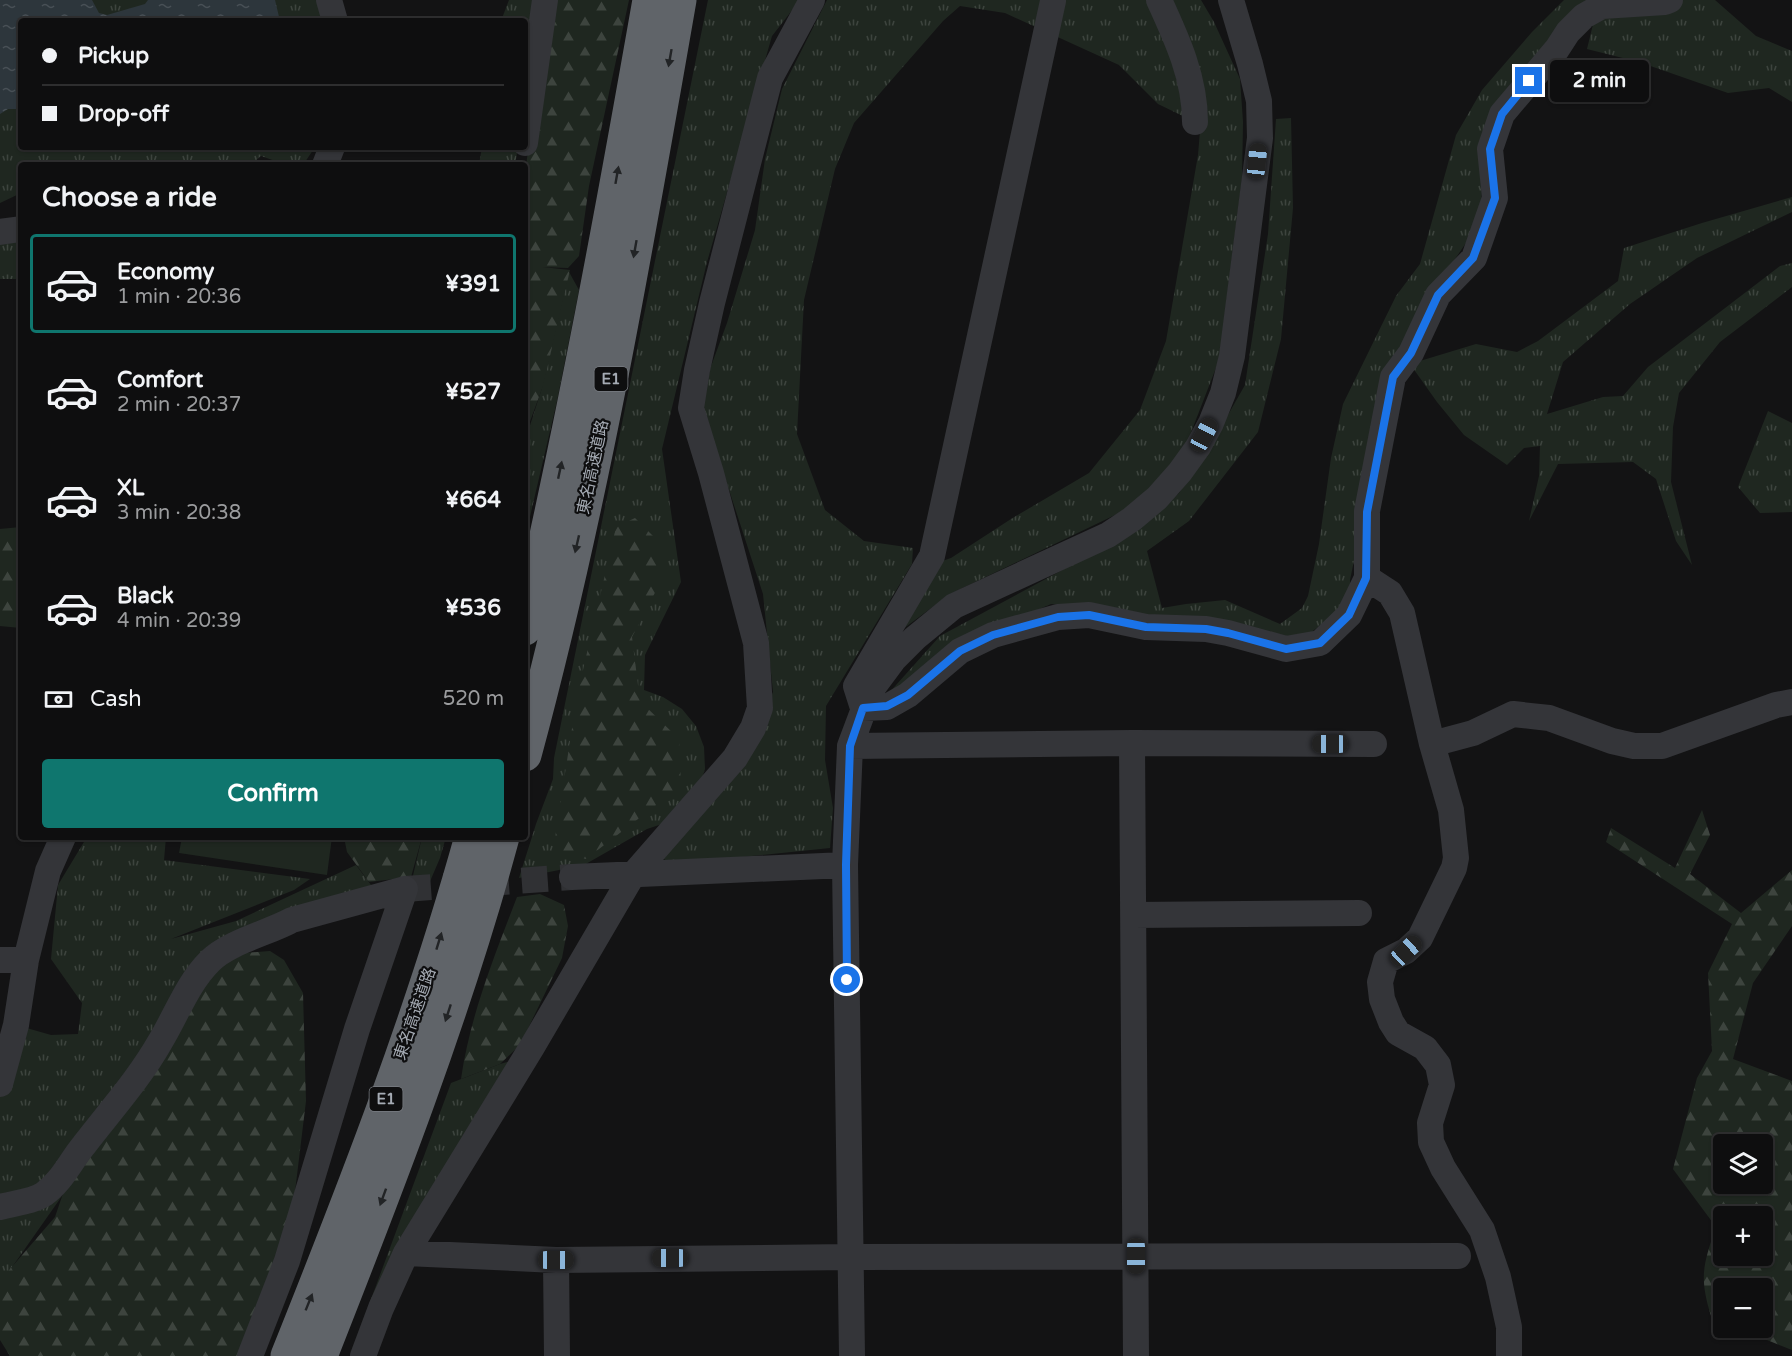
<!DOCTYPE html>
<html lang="en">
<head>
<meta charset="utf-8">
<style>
	:root { --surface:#0e0e0f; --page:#1c1c1d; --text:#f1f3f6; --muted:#9b9c9e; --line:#2e2e2f; --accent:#0f766e }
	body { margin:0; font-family:"Varela Round","Noto Sans JP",sans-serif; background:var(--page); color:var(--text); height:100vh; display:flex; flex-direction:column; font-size:22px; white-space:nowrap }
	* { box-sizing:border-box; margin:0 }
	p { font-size:20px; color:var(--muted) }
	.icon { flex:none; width:33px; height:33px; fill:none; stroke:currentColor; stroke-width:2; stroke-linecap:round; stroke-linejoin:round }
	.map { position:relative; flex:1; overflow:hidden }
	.panel { position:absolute; left:18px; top:162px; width:510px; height:678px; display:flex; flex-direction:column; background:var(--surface); border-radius:6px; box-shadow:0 2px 4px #0004,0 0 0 2px var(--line) }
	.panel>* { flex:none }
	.hud { position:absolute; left:18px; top:18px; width:510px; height:132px; border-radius:6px; box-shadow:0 2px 4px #0004,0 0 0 2px var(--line); display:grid; align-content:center; height:132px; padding:0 24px; background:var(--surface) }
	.tools { position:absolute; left:1713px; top:1134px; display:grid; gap:12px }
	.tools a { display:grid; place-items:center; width:60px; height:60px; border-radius:6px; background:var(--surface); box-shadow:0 2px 4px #0004,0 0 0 2px var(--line); font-size:30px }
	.end { position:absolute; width:27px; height:27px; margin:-14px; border:8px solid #1a73e8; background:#fff; box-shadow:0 0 0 3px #fff }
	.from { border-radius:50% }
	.bubble { position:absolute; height:42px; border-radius:6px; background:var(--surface); box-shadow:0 2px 4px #0004,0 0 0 2px var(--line); font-size:20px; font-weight:800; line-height:42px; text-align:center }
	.car { position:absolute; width:18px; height:36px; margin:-18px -9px; border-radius:8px; box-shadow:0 0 4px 2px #0007; background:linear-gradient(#222 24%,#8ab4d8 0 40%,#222 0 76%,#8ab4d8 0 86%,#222 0) }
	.hud b { display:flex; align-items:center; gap:21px; height:57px; font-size:22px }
	.hud b+b { border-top:2px solid var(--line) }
	.hud i { width:15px; height:15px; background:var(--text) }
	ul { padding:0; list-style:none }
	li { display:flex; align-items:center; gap:18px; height:99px; margin:0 12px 9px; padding:0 12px; border:3px solid transparent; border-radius:6px }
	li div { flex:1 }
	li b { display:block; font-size:22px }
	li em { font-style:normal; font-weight:800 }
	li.on { border-color:var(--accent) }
	li>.icon { width:54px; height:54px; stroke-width:1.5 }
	h2 { padding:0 24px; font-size:27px; line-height:72px }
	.pay { display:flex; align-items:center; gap:15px; height:66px; padding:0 24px; font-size:22px }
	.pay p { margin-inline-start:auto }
	.cta { display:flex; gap:12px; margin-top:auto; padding:12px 24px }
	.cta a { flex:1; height:69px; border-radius:6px; background:var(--accent); color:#fff; font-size:24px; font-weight:800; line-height:69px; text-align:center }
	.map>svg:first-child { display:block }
	.grass { fill:url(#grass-tufts) }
	.forest { fill:url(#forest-firs); fill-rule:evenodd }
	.pitch { fill:#1f2720 }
	.water { fill:url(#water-ripples) }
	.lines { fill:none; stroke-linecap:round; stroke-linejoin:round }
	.minor-tunnel { stroke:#303134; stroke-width:26; stroke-dasharray:26 13; stroke-linecap:butt }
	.minor { stroke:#343539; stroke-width:26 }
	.highway { stroke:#606469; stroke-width:33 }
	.oneway { fill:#222426 }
	.route { stroke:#1a73e8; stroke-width:8 }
	.labels { text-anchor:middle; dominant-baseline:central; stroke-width:4.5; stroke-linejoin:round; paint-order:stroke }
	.shield { fill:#0e0e0f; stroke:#787c82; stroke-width:1.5 }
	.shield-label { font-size:15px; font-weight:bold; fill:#a5abb4 }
	.street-label { font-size:16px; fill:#a5abb4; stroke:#0e0e0f }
</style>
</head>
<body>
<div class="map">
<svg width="1792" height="1356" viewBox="0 0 1792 1356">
	<defs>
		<pattern id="grass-tufts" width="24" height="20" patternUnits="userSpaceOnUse" patternTransform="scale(1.5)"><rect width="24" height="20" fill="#1f2720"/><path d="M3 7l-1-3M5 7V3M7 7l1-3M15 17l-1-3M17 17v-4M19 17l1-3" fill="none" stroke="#3d443e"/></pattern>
		<pattern id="forest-firs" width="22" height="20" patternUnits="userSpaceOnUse" patternTransform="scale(1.5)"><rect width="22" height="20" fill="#1f2720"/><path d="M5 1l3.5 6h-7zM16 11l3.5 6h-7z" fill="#3d443e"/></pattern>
		<pattern id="water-ripples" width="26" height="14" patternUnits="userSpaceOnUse" patternTransform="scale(1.5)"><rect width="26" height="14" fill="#2d363c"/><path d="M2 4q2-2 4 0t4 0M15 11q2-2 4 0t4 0" fill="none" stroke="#485056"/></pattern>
	</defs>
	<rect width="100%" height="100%" fill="#131314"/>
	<path class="grass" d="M0,0H319L326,21H21V147H315L303,165H287L261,156L250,165H21V193L0,203Z
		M509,0H542L525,104V21H501Z
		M708,0H800L772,36L707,262L662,449L681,582L645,655L644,690L663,697L682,709L696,726L704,747L705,769L698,791L668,822L647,829L584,865L519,878L536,824L553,779L554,758Z
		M827,0H1146L1161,22L1187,118L1158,104L1119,65L1005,13L960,6L943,21L854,123L835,169L804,300L797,434L825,510L864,541L913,548L912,564L826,706L825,760L833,808L830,848L673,864L662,858L740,761L773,692L763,594L703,410L710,369L727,323L755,230L765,159L782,89Z
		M1167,0H1201L1214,22L1240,79L1243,122L1242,178L1219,360L1185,448L1138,504L950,594L903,629L928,566L951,558L1011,519L1089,473L1140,410L1166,341L1198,155L1202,107Z
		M1564,0H1595L1565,23L1513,81L1496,105L1485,140L1480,222L1447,271L1385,376L1357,546L1350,580L1351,602L1301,640L1105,608L1051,604L963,642L888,694L940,636L1133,532L1179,493L1212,443L1245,385L1268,234L1276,119L1291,118L1293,208L1281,339L1258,432L1189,521L1147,551L1162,608L1186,604L1225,600L1280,624L1302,608L1308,596L1319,544L1331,458L1343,404L1396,296L1420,264L1456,135L1482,90L1532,32Z
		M1670,0H1715L1756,36L1792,51V102L1769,88L1728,93L1639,62L1587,49L1596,12Z
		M482,147H518L515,165H479Z
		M1792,197V212L1697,258L1630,304L1563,362L1547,414L1603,397L1623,396L1648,367L1780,266L1792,263V287L1720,342L1679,393L1673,427L1671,482L1692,565L1676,541L1656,479L1633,462L1558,464L1529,521L1539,476L1540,446L1524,448L1507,465L1464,435L1437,402L1410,364L1476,344L1517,352L1538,341L1618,281L1624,248L1702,223Z
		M21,236V279H0V237Z
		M569,272L579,290L557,401L525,538V441L542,388Z
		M1768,411L1792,423V512L1760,513L1738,487Z
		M87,837H166L164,860L310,879L294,890L171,939L236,921L356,865L377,893L246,946L50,1189L0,1204V1095L16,1025L51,1035L78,1034L82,1003L51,959L58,885Z
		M422,837H446L440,858L428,886L412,880Z
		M515,1060L355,1356H350L451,1083L500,1064Z
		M62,1196L10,1270L0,1304V1212Z"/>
	<path class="forest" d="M549,0H629L589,186L579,256L568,268L542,267L570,270L543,386L525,435V173Z
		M635,518L662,545L661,581L632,637L640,701L679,739L681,786L586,859L553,851L577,696L616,527Z
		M21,527V628L0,626V529Z
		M1702,810L1710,835L1690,874L1741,913L1792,870V926L1753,983L1733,1059L1792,1081V1350L1737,1328H1762V1288H1724L1723,1321L1711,1316C1699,1277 1703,1265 1716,1227L1673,1169L1697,1078L1712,1051L1708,973L1732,924L1606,842L1611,828L1675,868ZM1724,1144H1762V1184H1724ZM1724,1216H1762V1256H1724Z
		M344,837H422L411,877L369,882L347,852Z
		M540,894L564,905L568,926L562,958L520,1045L500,1064L461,1079C470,1016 494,957 517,897Z
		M270,951L284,960L303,993L306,1101L288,1249L237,1356H10L0,1340V1296L4,1276L55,1217L71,1170L211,973L245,953Z"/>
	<path class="pitch" d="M182,837H332L327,875L179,853Z"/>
	<path class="water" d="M0,0H92L99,13L107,15L145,4L148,0H275L280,21H21V109H8L0,114Z"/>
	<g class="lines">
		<path class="minor-tunnel" d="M405,889L572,877"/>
		<path class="minor" d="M329,0L335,21
			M1159,0C1177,39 1195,78 1195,122
			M1053,1L932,556L856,686L863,708L887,707L908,695L960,651L993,635L1058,617L1089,615L1146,627L1206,629L1228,633L1286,649L1320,643L1349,615L1367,578V511L1393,377L1411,353L1438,295L1474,258L1495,198L1490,149L1502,114L1557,49L1568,32L1584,16L1602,6L1665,2L1670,0
			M525,143L545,0
			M325,165L332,147
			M0,232L21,229
			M1367,578L1390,593L1402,613L1432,744L1451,810L1456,858L1454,868L1420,938L1406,951L1386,961L1380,982L1382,999L1391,1022L1398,1033L1425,1048L1438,1065L1442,1085L1430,1123L1431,1142L1443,1168L1482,1230L1498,1277L1509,1327V1356
			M1132,743L1136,1356
			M1432,744L1473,733L1513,714L1549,718L1612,741L1634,746H1662L1776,705L1792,702
			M850,746L1132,743L1374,744
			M572,877L845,865
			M1134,915L1359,913
			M0,960H26
			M0,1084L16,1025L26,960L48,871L63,837
			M0,1207C13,1203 32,1202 44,1194C62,1181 70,1162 84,1145C110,1111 139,1079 160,1042C177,1014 187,984 210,961C229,942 268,933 292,920L405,889
			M406,1253L556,1260L851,1257L1458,1256
			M556,1260L557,1356
			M250,1356L287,1261L357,1029L405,889
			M363,1356L381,1308L406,1253L532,1047L632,876L735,758L753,728L760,708L756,643L711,473L691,408L697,370L712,303L770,78L812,0
			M852,1356L845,865L850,746L871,690L894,659L915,638L954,606L1108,535L1132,519L1157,498L1180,472L1198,447L1211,423L1223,393L1232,356L1260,138L1259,101L1250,64L1231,0"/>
		<path class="highway" d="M525,629C573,421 612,211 649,0
			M525,755C592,507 636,253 680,0
			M287,1356C355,1186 422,1014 471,837
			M321,1356C388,1186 455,1014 503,837"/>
	</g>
	<defs><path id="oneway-solid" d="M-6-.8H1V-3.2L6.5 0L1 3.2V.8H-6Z" transform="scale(1.5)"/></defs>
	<g class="oneway">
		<use href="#oneway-solid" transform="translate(670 58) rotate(100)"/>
		<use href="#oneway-solid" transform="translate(617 175) rotate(-80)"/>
		<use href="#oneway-solid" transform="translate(635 249) rotate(100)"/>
		<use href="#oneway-solid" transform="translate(560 470) rotate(-78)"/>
		<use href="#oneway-solid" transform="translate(577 544) rotate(103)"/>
		<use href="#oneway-solid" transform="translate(439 941) rotate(-73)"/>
		<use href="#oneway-solid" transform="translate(448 1013) rotate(108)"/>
		<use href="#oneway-solid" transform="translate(383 1197) rotate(110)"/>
		<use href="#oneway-solid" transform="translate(309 1302) rotate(-68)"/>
	</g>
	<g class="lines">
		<path class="route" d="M847,980L846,865L850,746L863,708L887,706L908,695L960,651L993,635L1058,617L1089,615L1146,627L1206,629L1228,633L1286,649L1320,643L1349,615L1366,578L1367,512L1393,377L1411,353L1438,295L1473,258L1495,198L1490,149L1502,114L1529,81"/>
	</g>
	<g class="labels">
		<g class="shield">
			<rect x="594.5" y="367" width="33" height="24" rx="4.5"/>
			<rect x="369.5" y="1087" width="33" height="24" rx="4.5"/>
		</g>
		<g class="shield-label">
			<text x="611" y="379">E1</text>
			<text x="386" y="1099">E1</text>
		</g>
		<g class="street-label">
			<text transform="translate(593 467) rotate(-78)">東名高速道路</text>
			<text transform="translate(415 1014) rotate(-71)">東名高速道路</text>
		</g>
	</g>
</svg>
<div class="tools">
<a><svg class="icon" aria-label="layers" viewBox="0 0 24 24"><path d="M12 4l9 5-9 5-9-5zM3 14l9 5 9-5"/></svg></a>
<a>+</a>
<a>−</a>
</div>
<i class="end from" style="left:847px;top:980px"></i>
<i class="end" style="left:1529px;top:81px"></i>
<div class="bubble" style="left:1550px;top:60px;width:99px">2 min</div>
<i class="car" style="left:1257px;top:161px;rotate:6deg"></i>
<i class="car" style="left:1204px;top:435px;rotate:28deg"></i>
<i class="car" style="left:1330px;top:744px;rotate:270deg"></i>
<i class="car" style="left:1406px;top:951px;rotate:47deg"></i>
<i class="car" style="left:1136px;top:1256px;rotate:180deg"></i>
<i class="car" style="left:670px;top:1258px;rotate:270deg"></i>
<i class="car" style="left:556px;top:1260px;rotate:90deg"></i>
<div class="hud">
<b><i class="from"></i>Pickup</b>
<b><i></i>Drop-off</b>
</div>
<section class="panel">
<h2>Choose a ride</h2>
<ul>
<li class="on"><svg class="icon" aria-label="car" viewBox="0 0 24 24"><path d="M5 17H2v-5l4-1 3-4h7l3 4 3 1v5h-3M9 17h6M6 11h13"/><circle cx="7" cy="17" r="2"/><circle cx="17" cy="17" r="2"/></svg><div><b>Economy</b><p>1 min · 20:36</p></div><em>¥391</em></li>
<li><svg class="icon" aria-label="car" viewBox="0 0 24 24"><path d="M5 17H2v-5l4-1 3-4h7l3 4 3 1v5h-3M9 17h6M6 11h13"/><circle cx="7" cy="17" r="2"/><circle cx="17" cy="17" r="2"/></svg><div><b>Comfort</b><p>2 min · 20:37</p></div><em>¥527</em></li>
<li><svg class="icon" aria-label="car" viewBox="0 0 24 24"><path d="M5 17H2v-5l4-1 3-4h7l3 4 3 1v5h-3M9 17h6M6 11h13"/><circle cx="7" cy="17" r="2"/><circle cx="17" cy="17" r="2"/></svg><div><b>XL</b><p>3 min · 20:38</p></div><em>¥664</em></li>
<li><svg class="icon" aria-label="car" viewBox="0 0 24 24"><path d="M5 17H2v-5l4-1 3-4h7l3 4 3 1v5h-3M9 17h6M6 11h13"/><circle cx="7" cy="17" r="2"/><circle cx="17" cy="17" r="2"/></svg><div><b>Black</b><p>4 min · 20:39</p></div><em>¥536</em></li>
</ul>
<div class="pay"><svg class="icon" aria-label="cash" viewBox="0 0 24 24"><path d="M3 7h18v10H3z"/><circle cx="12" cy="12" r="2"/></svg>Cash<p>520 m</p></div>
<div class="cta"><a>Confirm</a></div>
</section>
</div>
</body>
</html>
